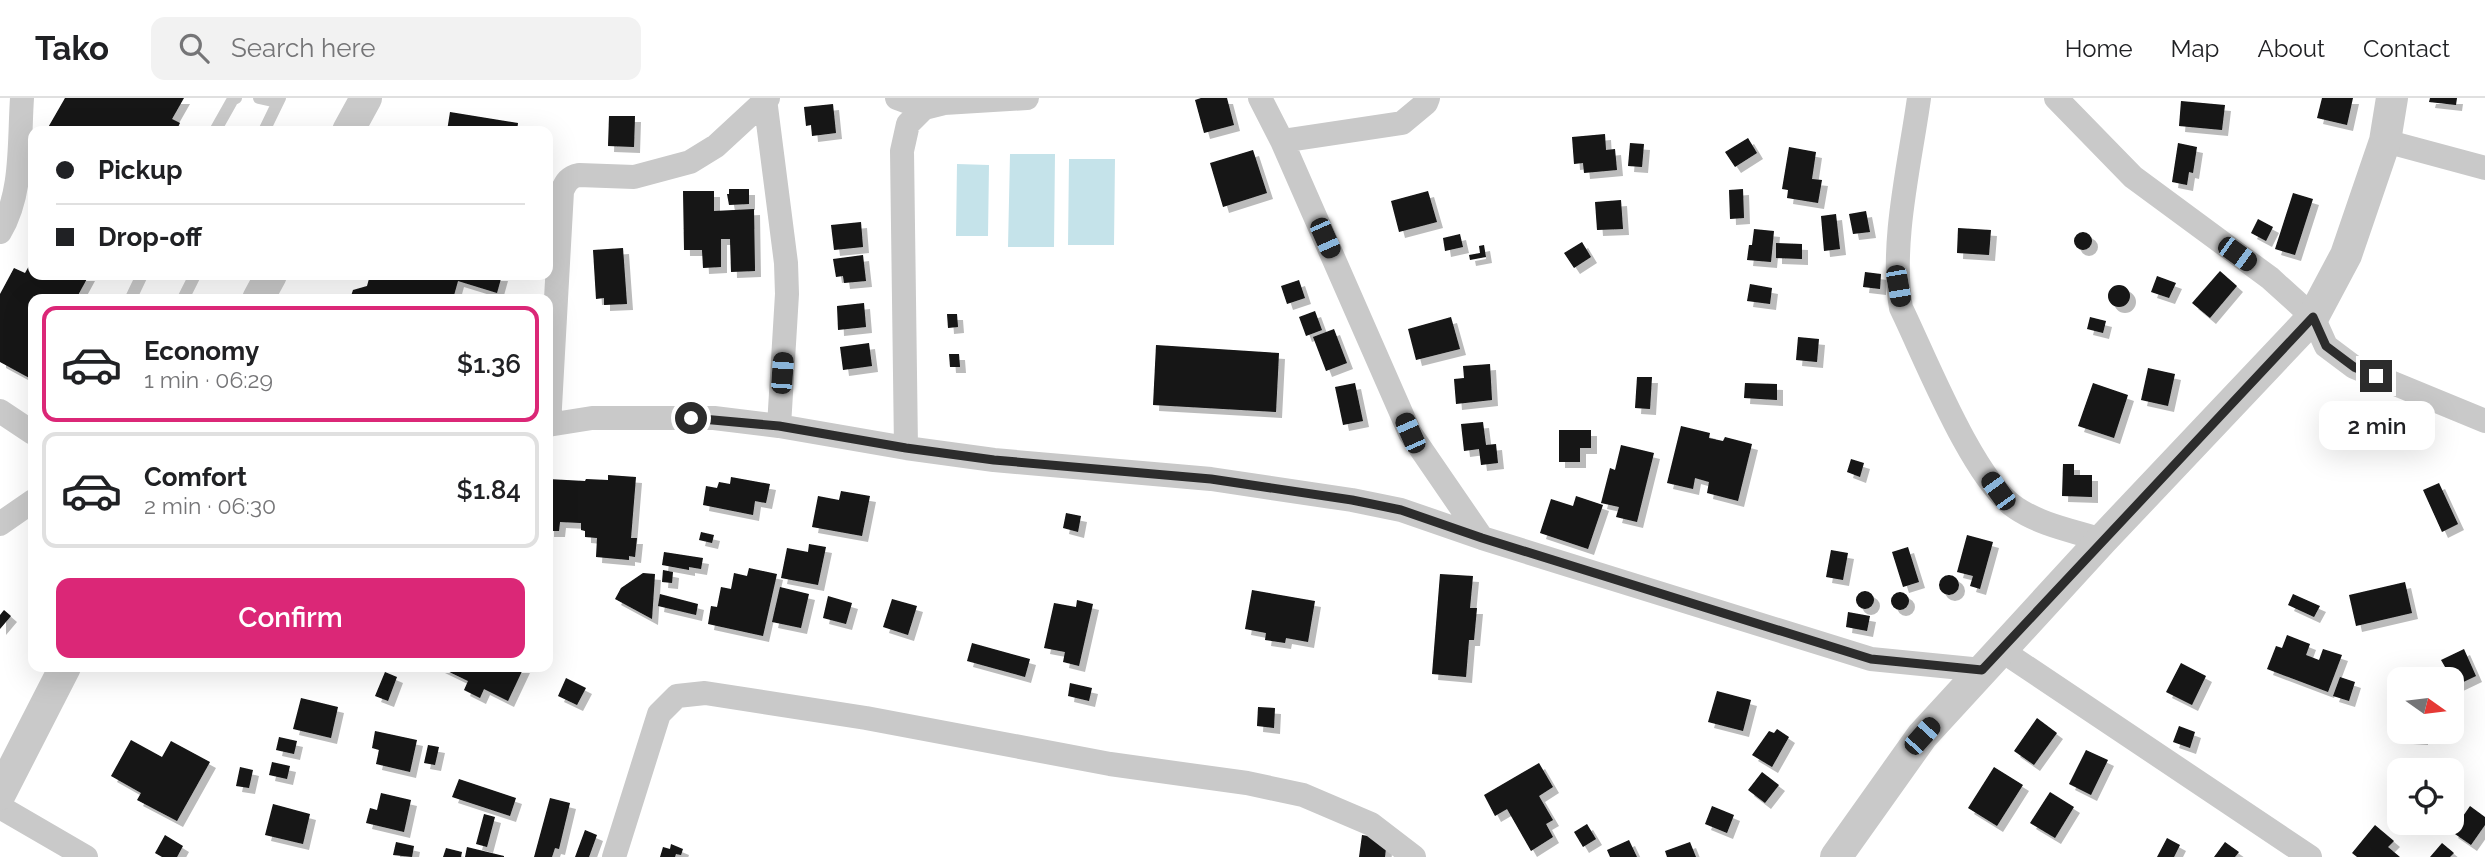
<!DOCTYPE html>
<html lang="en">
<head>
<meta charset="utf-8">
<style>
	:root { --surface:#fff; --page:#f2f2f2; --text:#202124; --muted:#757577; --line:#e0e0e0; --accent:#db2777 }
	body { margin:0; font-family:Raleway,sans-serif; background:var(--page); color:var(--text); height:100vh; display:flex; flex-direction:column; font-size:26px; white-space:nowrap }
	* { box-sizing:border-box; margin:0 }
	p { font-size:23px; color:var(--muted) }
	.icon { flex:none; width:38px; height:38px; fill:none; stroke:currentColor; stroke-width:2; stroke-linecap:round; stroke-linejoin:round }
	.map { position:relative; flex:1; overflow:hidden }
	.side { position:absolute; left:28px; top:196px; width:525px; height:378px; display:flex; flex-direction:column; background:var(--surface); border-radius:14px; box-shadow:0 7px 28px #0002 }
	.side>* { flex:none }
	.hud { position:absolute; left:28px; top:28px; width:525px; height:154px; border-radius:14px; box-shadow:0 7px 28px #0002; display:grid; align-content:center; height:154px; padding:0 28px; background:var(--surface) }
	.needle { width:46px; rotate:104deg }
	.controls { position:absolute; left:2387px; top:569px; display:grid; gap:14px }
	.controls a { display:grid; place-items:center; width:77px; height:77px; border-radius:14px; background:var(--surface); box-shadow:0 7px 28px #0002; font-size:35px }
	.end { position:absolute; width:32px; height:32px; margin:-16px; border:9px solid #2c2c2c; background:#fff; box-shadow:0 0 0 4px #fff }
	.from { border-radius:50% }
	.bubble { position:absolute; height:49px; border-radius:14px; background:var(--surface); box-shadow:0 7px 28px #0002; font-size:23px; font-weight:600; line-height:49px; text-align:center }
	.car { position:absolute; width:21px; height:42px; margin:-21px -10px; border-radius:9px; box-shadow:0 0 5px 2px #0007; background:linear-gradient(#222 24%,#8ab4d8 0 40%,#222 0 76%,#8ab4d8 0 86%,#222 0) }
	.hud b { display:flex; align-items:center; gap:24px; height:66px; font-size:26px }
	.hud b+b { border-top:2px solid var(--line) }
	.hud i { width:18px; height:18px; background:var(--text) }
	ul { padding:12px 0 0; list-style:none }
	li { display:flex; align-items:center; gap:21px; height:116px; margin:0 14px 10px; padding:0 14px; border:4px solid var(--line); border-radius:14px }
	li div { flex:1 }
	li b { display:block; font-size:26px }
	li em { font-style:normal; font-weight:600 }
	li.on { border-color:var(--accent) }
	li>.icon { width:63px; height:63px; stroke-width:1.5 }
	.primary-button { display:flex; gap:14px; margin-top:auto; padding:14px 28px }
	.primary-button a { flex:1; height:80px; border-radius:14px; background:var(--accent); color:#fff; font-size:28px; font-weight:600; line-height:80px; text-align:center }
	header { display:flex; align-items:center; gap:42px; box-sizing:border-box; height:98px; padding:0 35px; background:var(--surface); border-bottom:2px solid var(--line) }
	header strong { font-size:33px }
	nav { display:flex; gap:38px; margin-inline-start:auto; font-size:24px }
	.search { width:490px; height:63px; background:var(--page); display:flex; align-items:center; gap:18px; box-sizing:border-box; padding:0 24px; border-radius:14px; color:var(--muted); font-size:26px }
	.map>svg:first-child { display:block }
	.water { fill:#c5e3ea }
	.building { fill:#131313; filter:url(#shadow) }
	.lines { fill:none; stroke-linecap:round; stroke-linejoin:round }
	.service { stroke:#c9c9c9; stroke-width:12 }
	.minor { stroke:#c9c9c9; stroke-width:24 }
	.tertiary { stroke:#c9c9c9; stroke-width:32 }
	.route { stroke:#2c2c2c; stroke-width:9 }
</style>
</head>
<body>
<header>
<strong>Tako</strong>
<div class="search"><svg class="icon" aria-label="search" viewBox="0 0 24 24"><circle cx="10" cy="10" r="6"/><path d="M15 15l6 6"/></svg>Search here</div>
<nav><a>Home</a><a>Map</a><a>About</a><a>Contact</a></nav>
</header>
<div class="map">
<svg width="2485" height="759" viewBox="0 0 2485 759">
	<defs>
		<filter id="shadow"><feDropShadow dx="6" dy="6" stdDeviation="0" flood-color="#0004"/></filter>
	</defs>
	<rect width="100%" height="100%" fill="#fff"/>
	<path class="water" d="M1010,56H1055L1054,149H1008Z
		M1069,61H1115L1114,147H1068Z
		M957,66L989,67L988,138H956Z"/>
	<path class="building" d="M65,0H184L172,21L180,25L176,33H46Z
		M1201,0H1227L1234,27L1204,35L1195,2Z
		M2322,0H2353L2347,27L2317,20Z
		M2430,0H2457L2456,7L2429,4Z
		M2181,3L2225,7L2222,32L2179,28Z
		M833,6L836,35L812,38L811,27L806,28L804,9Z
		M450,14L518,25L517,33H447Z
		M609,18H635L634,49L608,48Z
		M1605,36L1606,52L1615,51L1617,72L1584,75L1583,65L1574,66L1572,39Z
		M1748,40L1757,55L1735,69L1725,54Z
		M1630,45L1644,46L1642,69L1628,68Z
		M2178,45L2197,49L2193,75L2189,74L2187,87L2172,84Z
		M1789,49L1816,54L1812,81L1822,82L1818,105L1787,100L1788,92L1782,91Z
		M1253,52L1267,95L1223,109L1210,65Z
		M729,91H749V106L729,107L727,96H729Z
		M1743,91L1744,120L1730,121L1729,92Z
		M683,93H714V113L754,111L755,173L731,174L730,141H721V169L703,170L702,152H684Z
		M1428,93L1437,124L1399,134L1391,103Z
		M2293,95L2313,101L2295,157L2275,151Z
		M1621,102L1623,131L1597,132L1595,104Z
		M1866,113L1870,134L1853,136L1849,116Z
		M1836,116L1840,151L1824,153L1821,118Z
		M2258,121L2273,129L2266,143L2251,135Z
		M861,124L863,149L834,152L831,127Z
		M1958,130L1991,132L1989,157L1957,155Z
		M1754,131L1774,133L1771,164L1747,162L1749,147H1752Z
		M2074 143a9 9 0 1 1 18 0a9 9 0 1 1-18 0Z
		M1460,136L1463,149L1445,153L1443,140Z
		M1582,144L1591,159L1574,170L1564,155Z
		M1776,145L1802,146V161L1776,160Z
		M1484,147L1486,159L1470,162L1469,157L1480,155L1479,148Z
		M623,150L627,206L604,207V200L596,201L593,152Z
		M863,157L866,183L844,185L843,178L836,179L833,161Z
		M30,166L33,168V177H89L77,199L81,201H33V282L0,264V196L14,170L25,175Z
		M2220,173L2237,188L2210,220L2192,205Z
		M1865,174L1881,176L1880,191L1863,189Z
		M370,177H502L497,195L458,183L453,201H350L353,192L367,188Z
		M2157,178L2176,185L2169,200L2151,194Z
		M1299,182L1305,200L1287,206L1281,188Z
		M1750,186L1772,190L1770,206L1747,203Z
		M2108 198a11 11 0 1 1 22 0a11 11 0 1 1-22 0Z
		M864,205L866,229L838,232L837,208Z
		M1315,213L1322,232L1306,238L1299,219Z
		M947,216H957L958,229L948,230Z
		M1451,219L1460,251L1416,262L1408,231Z
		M2090,219L2106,223L2103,235L2087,231Z
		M1334,231L1347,265L1326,273L1313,239Z
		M1798,239L1819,241L1817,264L1796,262Z
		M869,245L872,268L843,272L840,249Z
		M1156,247L1279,255L1276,314L1153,307Z
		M949,256H959L960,269H950Z
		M1490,266L1492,302L1456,306L1454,281L1464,280L1463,268Z
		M2148,270L2175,276L2168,308L2141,302Z
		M1637,279H1652L1650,311L1635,310Z
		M1355,285L1363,323L1343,327L1335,289Z
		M1745,285L1777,286V302L1744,300Z
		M2093,285L2128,297L2114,340L2078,328Z
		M1483,324L1486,347L1496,346L1498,365L1481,367L1479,351L1464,353L1461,326Z
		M1681,328L1710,335L1709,340L1723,343L1725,339L1752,346L1738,403L1707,395L1709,384L1695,380L1693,391L1667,385Z
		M1559,332H1591V350H1580V364H1559Z
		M1621,347L1654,355L1637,424L1616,419L1619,409L1601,405L1610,370L1615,372Z
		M1851,361L1864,365L1860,379L1847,374Z
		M2063,366H2074V377H2092V399L2062,398Z
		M608,377L636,379L631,440H637L635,459L629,458V462L596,459L597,440L585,439V433L581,432V425L560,424L559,433H548V381L585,383L586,381L608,382Z
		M731,379L770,386L766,405L755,403L753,417L703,407L706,388L717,390L719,384L730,386Z
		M2439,385L2458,426L2442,434L2423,392Z
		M841,393L870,398L862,438L812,429L818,398L839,402Z
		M1576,398L1603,407L1588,451L1540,435L1551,401L1573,408Z
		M1066,415L1081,418L1078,434L1063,430Z
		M701,434L714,437L712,445L699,442Z
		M1967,437L1993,444L1980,491L1970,488L1973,478L1957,474Z
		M809,446L826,449L818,487L781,480L787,450L808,454Z
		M1908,449L1919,484L1903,489L1892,454Z
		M1831,452L1848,455L1843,482L1826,479Z
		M664,454L703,460L701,471L689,469V472L662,467Z
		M749,470L777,476L763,538L708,526L711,508L717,509L721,489L731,491L734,475L747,478Z
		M663,472L673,474L672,485L662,484Z
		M643,475L655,476L652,521L615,501L621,490Z
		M1440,476L1473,478L1470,510H1477L1474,542H1469L1466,579L1432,576Z
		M1939 487a10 10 0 1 1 20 0a10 10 0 1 1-20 0Z
		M2405,484L2412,515L2356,528L2349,497Z
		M780,489L809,496L801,530L772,524Z
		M1252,492L1315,503L1308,544L1286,540L1285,545L1265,542L1266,535L1245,531Z
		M1856 502a9 9 0 1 1 18 0a9 9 0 1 1-18 0Z
		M1891 503a9 9 0 1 1 18 0a9 9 0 1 1-18 0Z
		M660,496L698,506L696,517L658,508Z
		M2293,496L2320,508L2314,519L2288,507Z
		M828,498L852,505L846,526L823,520Z
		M892,501L917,508L908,537L883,529Z
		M1077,502L1093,506L1079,568L1063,564L1065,554L1044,550L1054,505L1076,509Z
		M4,512L11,518L0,531V517Z
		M1848,514L1870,518L1867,533L1846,529Z
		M2287,537L2310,546L2306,557L2319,562L2323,551L2342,557L2328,594L2267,571L2276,548L2282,550Z
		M972,545L1030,561L1025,579L967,563Z
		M2464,551L2476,578L2453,589L2452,581L2441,562Z
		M2181,565L2206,578L2192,607L2166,594Z
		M439,569H524L508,603L484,591L480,600L464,592L468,583Z
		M385,574L397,579L388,603L375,598Z
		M2340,579L2355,584L2349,603L2333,598Z
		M566,580L586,590L577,607L558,598Z
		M1070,585L1092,590L1089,603L1068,598Z
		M1717,593L1751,602L1743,633L1708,624Z
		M301,600L338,609L331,640L293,631Z
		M2394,606L2399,607V634H2422V641L2392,639Z
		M1258,609L1275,610L1274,630L1257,628Z
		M2037,620L2057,635L2034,667L2014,653Z
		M2179,628L2195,634L2190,650L2173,644Z
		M1777,631L1789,639L1772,669L1752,657L1769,633L1774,635Z
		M375,633L417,642L410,674L376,666L379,652L372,650Z
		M279,639L297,643L294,656L276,652Z
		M131,642L162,659L171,643L210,664L177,723L137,702L141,695L111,678Z
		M428,647L439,649L435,667L424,665Z
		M2086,652L2108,662L2091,697L2069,686Z
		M272,664L290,668L287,681L269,677Z
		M1539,665L1553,689L1539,698L1553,722L1546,726L1553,739L1531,753L1507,711L1495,718L1484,697Z
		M240,669L253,672L249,690L236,688Z
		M1994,669L2023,687L1997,728L1968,710Z
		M1762,674L1779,687L1765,705L1748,692Z
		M459,681L516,700L510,718L452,699Z
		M2050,694L2074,709L2055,740L2030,725Z
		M381,695L411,702L404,734L366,725L370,710L377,712Z
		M550,700L570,705L559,751L555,750L552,759H534Z
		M273,706L310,716L303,746L265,737Z
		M1712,708L1734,717L1727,735L1705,726Z
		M2470,708L2485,719V727L2471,747L2452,734Z
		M484,716L495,719L487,749L476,746Z
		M1587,726L1596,741L1583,749L1574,734Z
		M2375,727L2394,743L2388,749L2400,759H2357L2352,755Z
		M585,732L597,737L589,759H575Z
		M165,737L183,748L177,759H162L155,755Z
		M1362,737L1387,741L1385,759H1359Z
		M2167,740L2180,747L2174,759H2157Z
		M1629,742L1637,759H1610L1607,752Z
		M396,744L414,748L412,759L393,757Z
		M1690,744L1696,759H1667L1665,753Z
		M2225,744L2239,754L2235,759H2214Z
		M2442,745L2454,755L2450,759H2430Z
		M671,746L683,751L681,757L676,756L675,759H660L663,749L670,751Z
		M467,749L504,758V759H465Z
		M446,750L462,754L461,759H443Z"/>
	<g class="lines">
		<path class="service" d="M259,0L277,4
			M215,33L233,1L236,0
			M264,33L280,0
			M134,201L132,198L142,177
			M183,201L195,177"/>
		<path class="minor" d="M897,0L924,10
			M1260,0L1282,43L1410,335L1482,440
			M1919,0C1910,65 1890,146 1901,210C1925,259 1973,382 2016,410C2041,427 2074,433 2102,442
			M2056,0L2133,79L2270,180L2313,219L2326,248L2354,269L2485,323
			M765,1L786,165L787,196L779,328
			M1282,43L1402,25L1426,5L1428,0
			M2385,43L2485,70
			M0,134C23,96 19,44 22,0
			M0,313L33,335
			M548,327L592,320H714L779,328L906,350L994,362L1211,381L1352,402L1401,412L1482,440L1871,561L1982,572
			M549,327L562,93C566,84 569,79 579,77L634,79L690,64L716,48L768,0
			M906,350L902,53L908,26L924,10L944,5L1027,0
			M0,426L33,403
			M2001,552L2310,759
			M0,709L86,759
			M614,759L659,616L677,598L705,595L866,620L1110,666L1247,685L1303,697L1371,726L1414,759"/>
		<path class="tertiary" d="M348,33L366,0
			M258,201L271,177
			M0,696L65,569
			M1836,759L1922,638L2102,442L2313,219L2346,157L2385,43L2392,0"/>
	</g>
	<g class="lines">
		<path class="route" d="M691,320L779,328L906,350L994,362L1211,381L1352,402L1401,412L1482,440L1871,561L1982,572L2313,219L2326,248L2354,269L2376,278"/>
	</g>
</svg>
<div class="controls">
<a><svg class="needle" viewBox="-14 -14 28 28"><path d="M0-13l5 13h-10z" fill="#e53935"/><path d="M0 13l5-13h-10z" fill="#757577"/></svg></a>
<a><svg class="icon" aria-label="locate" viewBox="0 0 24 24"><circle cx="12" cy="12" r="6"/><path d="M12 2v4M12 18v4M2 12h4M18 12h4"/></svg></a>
</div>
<i class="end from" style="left:691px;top:320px"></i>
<i class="end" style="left:2376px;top:278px"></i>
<div class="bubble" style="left:2319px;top:303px;width:116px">2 min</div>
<i class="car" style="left:1325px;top:140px;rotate:156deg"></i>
<i class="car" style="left:2237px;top:156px;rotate:126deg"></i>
<i class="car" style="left:1898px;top:188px;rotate:170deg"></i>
<i class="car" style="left:782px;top:275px;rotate:4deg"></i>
<i class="car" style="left:1410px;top:335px;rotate:336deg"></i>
<i class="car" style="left:1998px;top:393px;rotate:324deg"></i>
<i class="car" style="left:1922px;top:638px;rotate:42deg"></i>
<div class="hud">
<b><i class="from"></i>Pickup</b>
<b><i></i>Drop-off</b>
</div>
<section class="side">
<ul>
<li class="on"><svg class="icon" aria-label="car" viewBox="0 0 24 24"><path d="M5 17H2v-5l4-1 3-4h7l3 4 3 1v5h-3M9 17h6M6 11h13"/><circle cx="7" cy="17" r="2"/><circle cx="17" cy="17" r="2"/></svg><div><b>Economy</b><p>1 min · 06:29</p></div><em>$1.36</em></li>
<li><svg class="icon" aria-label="car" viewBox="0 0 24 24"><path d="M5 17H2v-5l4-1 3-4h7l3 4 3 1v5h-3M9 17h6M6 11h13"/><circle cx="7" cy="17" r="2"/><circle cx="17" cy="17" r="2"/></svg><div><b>Comfort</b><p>2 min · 06:30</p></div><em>$1.84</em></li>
</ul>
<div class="primary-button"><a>Confirm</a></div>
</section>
</div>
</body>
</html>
